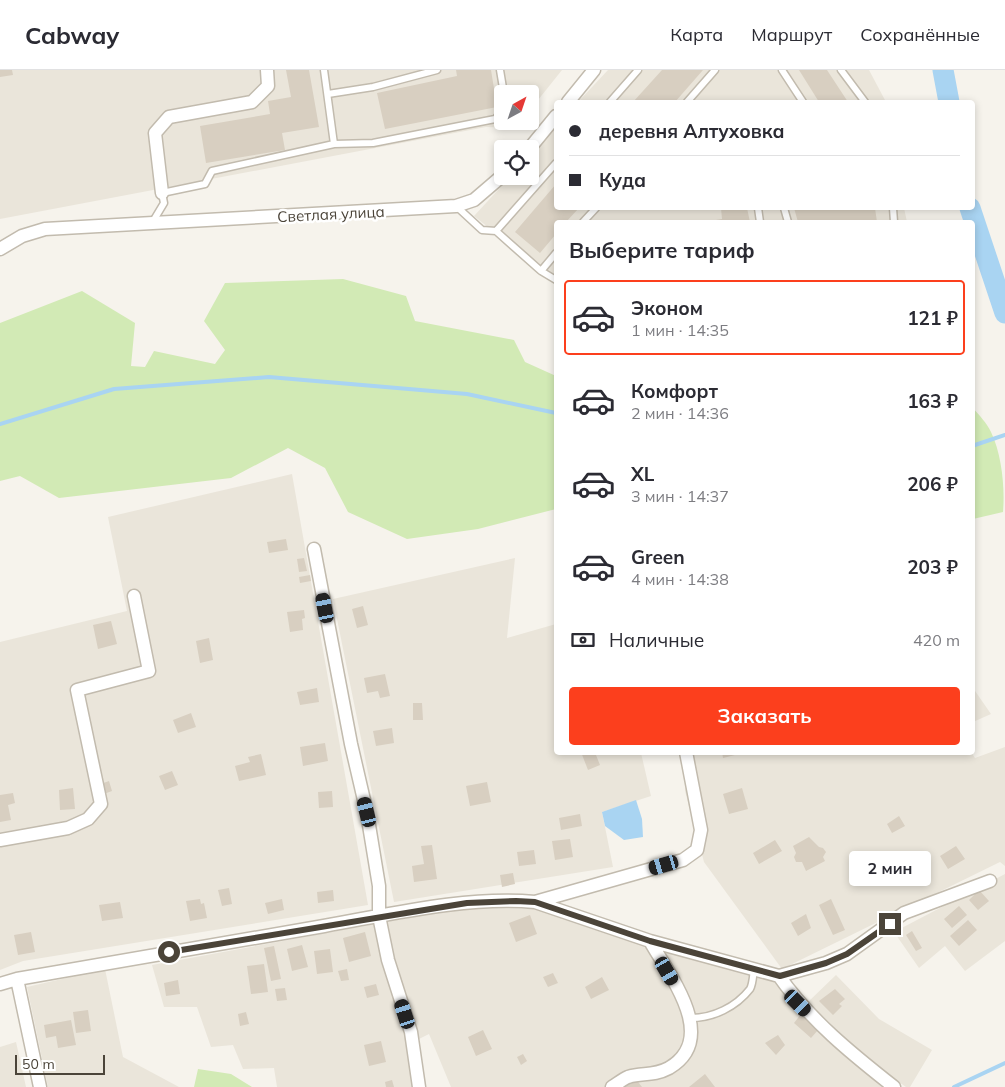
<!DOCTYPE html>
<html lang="ru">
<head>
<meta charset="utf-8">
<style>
	:root { --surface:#fff; --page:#f7f7f7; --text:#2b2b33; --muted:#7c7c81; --line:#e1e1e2; --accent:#fc3f1d }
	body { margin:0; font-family:Mulish,sans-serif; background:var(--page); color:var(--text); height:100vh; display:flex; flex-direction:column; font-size:19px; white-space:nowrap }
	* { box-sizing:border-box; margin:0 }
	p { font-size:16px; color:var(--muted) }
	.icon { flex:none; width:28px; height:28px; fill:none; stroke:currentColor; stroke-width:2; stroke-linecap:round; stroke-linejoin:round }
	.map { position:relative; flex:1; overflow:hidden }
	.drawer { position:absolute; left:554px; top:150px; width:421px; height:535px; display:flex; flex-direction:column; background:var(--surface); border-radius:5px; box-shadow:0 2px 8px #0003 }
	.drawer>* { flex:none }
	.top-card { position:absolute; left:554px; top:30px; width:421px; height:110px; border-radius:5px; box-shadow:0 2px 8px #0003; display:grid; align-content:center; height:110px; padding:0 15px; background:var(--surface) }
	.needle { width:32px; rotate:40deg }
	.tools { position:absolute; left:494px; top:15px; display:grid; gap:10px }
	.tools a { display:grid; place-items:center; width:45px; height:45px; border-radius:5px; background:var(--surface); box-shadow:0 2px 8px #0003; font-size:25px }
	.scale { position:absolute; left:15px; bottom:12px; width:90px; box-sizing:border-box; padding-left:5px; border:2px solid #4b4439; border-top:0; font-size:14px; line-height:18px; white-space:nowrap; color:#4b4439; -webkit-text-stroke:4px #fff; paint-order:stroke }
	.end { position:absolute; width:22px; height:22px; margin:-11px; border:6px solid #4b4439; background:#fff; box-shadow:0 0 0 2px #fff }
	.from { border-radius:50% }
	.bubble { position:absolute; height:35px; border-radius:5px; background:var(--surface); box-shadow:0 2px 8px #0003; font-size:16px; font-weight:700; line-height:35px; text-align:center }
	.car { position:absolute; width:15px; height:30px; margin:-15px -8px; border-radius:6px; box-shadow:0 0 4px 1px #0007; background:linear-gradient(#222 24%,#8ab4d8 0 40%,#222 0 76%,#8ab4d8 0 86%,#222 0) }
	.top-card b { display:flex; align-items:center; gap:18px; height:48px; font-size:19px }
	.top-card b+b { border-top:1px solid var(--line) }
	.top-card i { width:12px; height:12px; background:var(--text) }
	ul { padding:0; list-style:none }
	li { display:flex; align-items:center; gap:15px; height:75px; margin:0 10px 8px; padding:0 5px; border:2px solid transparent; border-radius:5px }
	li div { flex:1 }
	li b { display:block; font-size:19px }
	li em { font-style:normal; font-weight:700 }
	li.selected { border-color:var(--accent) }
	li>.icon { width:45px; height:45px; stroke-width:1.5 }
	h2 { padding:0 15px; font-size:22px; line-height:60px }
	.pay { display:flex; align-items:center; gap:12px; height:55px; padding:0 15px; font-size:19px }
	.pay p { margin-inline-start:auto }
	.primary-button { display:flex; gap:10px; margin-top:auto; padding:10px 15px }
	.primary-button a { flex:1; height:58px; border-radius:5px; background:var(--accent); color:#fff; font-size:20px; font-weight:700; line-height:58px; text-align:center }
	header { display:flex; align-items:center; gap:30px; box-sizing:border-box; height:70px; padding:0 25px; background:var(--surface); border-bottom:1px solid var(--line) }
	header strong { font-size:24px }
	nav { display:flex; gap:28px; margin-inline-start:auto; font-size:18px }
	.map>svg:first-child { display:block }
	.residential { fill:#eae5da }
	.green { fill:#d2eab5 }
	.water { fill:#a9d4f2 }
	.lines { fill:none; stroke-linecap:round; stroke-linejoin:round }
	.stream { stroke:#a9d4f2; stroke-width:4 }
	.river { stroke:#a9d4f2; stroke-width:21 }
	.building { fill:#d8cfc1 }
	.lane-casing { stroke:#c2bbae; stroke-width:9 }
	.street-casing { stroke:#c2bbae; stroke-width:15 }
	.lane { stroke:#fff; stroke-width:6 }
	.street { stroke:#fff; stroke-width:12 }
	.route { stroke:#4b4439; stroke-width:6 }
	.labels { text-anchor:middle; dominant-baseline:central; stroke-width:5; stroke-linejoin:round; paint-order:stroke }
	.street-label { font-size:15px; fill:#4b4439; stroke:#fff }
</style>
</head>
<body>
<header>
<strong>Cabway</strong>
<nav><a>Карта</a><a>Маршрут</a><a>Сохранённые</a></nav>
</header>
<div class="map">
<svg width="1005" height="1017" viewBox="0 0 1005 1017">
	<rect width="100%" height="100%" fill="#f6f3ec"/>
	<path class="residential" d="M0,0H562L530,40V24H502V51H521L515,58L486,57L0,149Z
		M608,0H869L886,32H578Z
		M556,57V138H904L907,152H556V211L474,146L511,106H530V85Z
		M292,404L368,835L23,891L0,900V572L127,541L108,447Z
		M515,488L507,568L556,554V682L641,683L651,726L602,742L613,797L394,832L333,529Z
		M973,618L991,644L973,652H972Z
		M1005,677V796L1000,792L782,899L704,792L685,721L690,683L971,682L975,688Z
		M1005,804V871L965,901L945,876L919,898L894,862Z
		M462,838L540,839L770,908L882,1017H451L429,964L411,973L420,1017H277L274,998L243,999L233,975L211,977L197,937H164L152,895Z
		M105,899L123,987L179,1017H48L27,917Z
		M836,905L879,949L932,980L910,1017H906L871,992L808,932Z
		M16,972L26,1017H0V977Z"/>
	<path class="green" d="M343,209L406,226L415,251L514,270L525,292L556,306V439L478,459L407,469L348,442L325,398L288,378L231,408L59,428L20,406L0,411V253L82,221L135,253L131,296L145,297L154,281L215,294L225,280L204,251L225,213Z
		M972,337C979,345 987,353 991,362C1002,385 1005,418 1003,442L973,449Z
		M198,999L231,1004L252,1017H194Z"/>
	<path class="water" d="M636,730L642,749L643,767L624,770L605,756L602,742Z"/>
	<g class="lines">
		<path class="stream" d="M0,354L114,319L269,307L467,324L556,343
			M972,376L1005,365
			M954,1017L1005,993"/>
		<path class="river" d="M943,0L949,32
			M970,138L1005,243"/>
	</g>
	<path class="building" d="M0,0H12L13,5L0,7Z
		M286,0H309L319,57L282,63L285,80L206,93L200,56L270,44L268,31L291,27Z
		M456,0H491L497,37L385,59L377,23L457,6Z
		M662,0H703L675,32H633Z
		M799,0H827L848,32H819Z
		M556,114V138H579L566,152H556V164L540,183L515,162Z
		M721,138H747L750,152H704L722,149Z
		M794,138H875L877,152H798Z
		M286,469L288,480L269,483L267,472Z
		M304,488L307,501L299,502L297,489Z
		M310,505L311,511L300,513L299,507Z
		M363,536L368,555L357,558L352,539Z
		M304,540L305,548L302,549L303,560L290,562L287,542Z
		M111,551L117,574L98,579L93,555Z
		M209,568L213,590L200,593L196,571Z
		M385,604L390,626L380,628L378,621L367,623L364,608Z
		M317,618L319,632L300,635L297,622Z
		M413,633H422L423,650H413Z
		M191,643L196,657L178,663L173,650Z
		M392,658L394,673L376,676L373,661Z
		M325,673L328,691L303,696L300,677Z
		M581,682H602L596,685L600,695L588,700Z
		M722,682H734L735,685L723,688Z
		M261,684L266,705L239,711L235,696L250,692L248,687Z
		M172,701L178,715L165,720L159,706Z
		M109,711L112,721L101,725L98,715Z
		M487,712L491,732L470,736L466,716Z
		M73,718L75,739L60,740L59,720Z
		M742,718L748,739L729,744L723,724Z
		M332,721L333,737L319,738L318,722Z
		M13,723L15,733L8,735L11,750L0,752V725Z
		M580,744L582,756L561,760L559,748Z
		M899,746L905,756L892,763L887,754Z
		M809,767L819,777L823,778L826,782L823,787L825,791L806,801L802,792H796L794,787L796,783L793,776Z
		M570,769L573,787L555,790L552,771Z
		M775,770L782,781L759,794L753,783Z
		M432,775L437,809L414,812L412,796L424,794L421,776Z
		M956,776L965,789L948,799L940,786Z
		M534,780L536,794L519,796L517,782Z
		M513,803L515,814L502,817L500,805Z
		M229,818L232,834L222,836L218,820Z
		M333,820L334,831L318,833L317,822Z
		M979,820L989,831L978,840L969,830Z
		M200,829L201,834L204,833L207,848L190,851L186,831Z
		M282,829L284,840L268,844L265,833Z
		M831,829L845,860L833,865L819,835Z
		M120,832L123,848L102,851L99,835Z
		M959,836L967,845L952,858L944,849Z
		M806,844L811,858L798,866L791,853Z
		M530,845L537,864L516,872L509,853Z
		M968,850L977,860L959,876L950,866Z
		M912,861L922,878L916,881L906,865Z
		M31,862L35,882L18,885L14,865Z
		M365,862L371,886L349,892L343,868Z
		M302,875L308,897L292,901L287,879Z
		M274,876L281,909L271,911L264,878Z
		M330,879L333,902L317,904L314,881Z
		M264,894L268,922L251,924L247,896Z
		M347,899L349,910L341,911L338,901Z
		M553,903L558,913L548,917L543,907Z
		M602,907L609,920L591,929L585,917Z
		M178,910L180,924L166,926L164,913Z
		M376,914L379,925L367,928L364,917Z
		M285,918L287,930L277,931L275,919Z
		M835,919L845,929L839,934L842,936L833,945L819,931Z
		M88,940L91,961L76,963L73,942Z
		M246,942L249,954L240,956L238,944Z
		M801,944L818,960L811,968L794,953Z
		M71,950L76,975L58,978L56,966L46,968L44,955Z
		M483,960L492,979L476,986L468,967Z
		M778,965L785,975L776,985L765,973Z
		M381,971L386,992L369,996L364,975Z
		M523,984L527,991L521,995L517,987Z
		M705,1004L715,1017H689Z
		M635,1008L642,1017H624Z
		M392,1010L394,1017H386L385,1012Z"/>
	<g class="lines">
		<defs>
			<path id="lane" d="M500,0L504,24
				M782,0L803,32
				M841,0L865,32
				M328,24L373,17L437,0
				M610,32L638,0
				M687,32L715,0
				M334,74L373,73L495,49L502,42
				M556,93L496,161L541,201L556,183
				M456,136L482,160L496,161
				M758,138L760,152
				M784,138L788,152
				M893,138L894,152
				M583,152L596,138
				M152,153L164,133L162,123L205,114L212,101L334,74L324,0
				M541,201L556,210
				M691,948C713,948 736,937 750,919C753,914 753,905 754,899"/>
			<path id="street" d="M568,32L594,0
				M529,79L556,46
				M162,123L155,63L169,47L252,32L268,16L267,0
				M0,179L22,166L45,159L456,136L474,130L502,106
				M314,479L351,674L367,743L379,816V846L388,890L411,962L419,1017
				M0,770L68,758L88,749L101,734L77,620L149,601L134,526
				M535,832L650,871L779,906L826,893L847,884L904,843L990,811
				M779,906C810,950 852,984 894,1017
				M17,909L40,1017
				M0,914L17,909C119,891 221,874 324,856C392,844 465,826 535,832L683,790L697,780L701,760L686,682
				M612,1017C617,1014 623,1009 628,1007C642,1002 652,1007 669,998C720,968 669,905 650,871"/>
		</defs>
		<use href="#lane" class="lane-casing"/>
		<use href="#street" class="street-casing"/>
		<use href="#lane" class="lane"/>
		<use href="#street" class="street"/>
	</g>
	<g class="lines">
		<path class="route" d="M169,882L467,833L516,831L535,832L650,871L780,906L826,893L847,884L890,854"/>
	</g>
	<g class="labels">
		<g class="street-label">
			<text transform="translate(331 144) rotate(-3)">Светлая улица</text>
		</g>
	</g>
</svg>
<div class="tools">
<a><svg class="needle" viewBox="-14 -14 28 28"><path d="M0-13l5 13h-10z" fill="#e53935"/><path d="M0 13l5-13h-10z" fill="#7c7c81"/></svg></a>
<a><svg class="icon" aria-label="locate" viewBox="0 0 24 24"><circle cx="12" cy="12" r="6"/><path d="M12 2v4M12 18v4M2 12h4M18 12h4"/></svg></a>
</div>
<div class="scale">50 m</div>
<i class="end from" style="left:169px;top:882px"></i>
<i class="end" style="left:890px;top:854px"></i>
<div class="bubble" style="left:849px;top:781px;width:82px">2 мин</div>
<i class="car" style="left:325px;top:538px;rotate:349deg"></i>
<i class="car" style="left:367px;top:742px;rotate:346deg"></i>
<i class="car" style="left:664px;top:795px;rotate:254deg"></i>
<i class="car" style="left:667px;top:901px;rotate:150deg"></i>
<i class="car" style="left:798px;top:933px;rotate:135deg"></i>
<i class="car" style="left:405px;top:944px;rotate:342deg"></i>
<div class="top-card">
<b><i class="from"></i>деревня Алтуховка</b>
<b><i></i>Куда</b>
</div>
<section class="drawer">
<h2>Выберите тариф</h2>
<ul>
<li class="selected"><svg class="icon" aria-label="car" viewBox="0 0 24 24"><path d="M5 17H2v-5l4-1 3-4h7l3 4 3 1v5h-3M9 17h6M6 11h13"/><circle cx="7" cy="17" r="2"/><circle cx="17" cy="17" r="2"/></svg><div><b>Эконом</b><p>1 мин · 14:35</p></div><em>121 ₽</em></li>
<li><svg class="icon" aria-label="car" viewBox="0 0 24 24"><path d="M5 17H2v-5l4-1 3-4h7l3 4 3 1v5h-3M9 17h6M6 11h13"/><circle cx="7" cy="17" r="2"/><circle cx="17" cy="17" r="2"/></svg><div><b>Комфорт</b><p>2 мин · 14:36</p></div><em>163 ₽</em></li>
<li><svg class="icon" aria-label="car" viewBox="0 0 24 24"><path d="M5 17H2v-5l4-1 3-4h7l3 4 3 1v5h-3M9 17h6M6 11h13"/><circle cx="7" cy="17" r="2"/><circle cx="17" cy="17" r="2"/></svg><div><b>XL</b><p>3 мин · 14:37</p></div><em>206 ₽</em></li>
<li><svg class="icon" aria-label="car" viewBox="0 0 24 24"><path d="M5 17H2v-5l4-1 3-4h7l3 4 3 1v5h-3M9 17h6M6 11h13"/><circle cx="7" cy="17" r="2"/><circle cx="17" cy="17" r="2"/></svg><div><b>Green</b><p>4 мин · 14:38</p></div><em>203 ₽</em></li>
</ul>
<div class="pay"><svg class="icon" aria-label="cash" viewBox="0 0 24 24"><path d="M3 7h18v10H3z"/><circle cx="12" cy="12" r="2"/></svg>Наличные<p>420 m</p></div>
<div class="primary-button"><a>Заказать</a></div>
</section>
</div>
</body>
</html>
